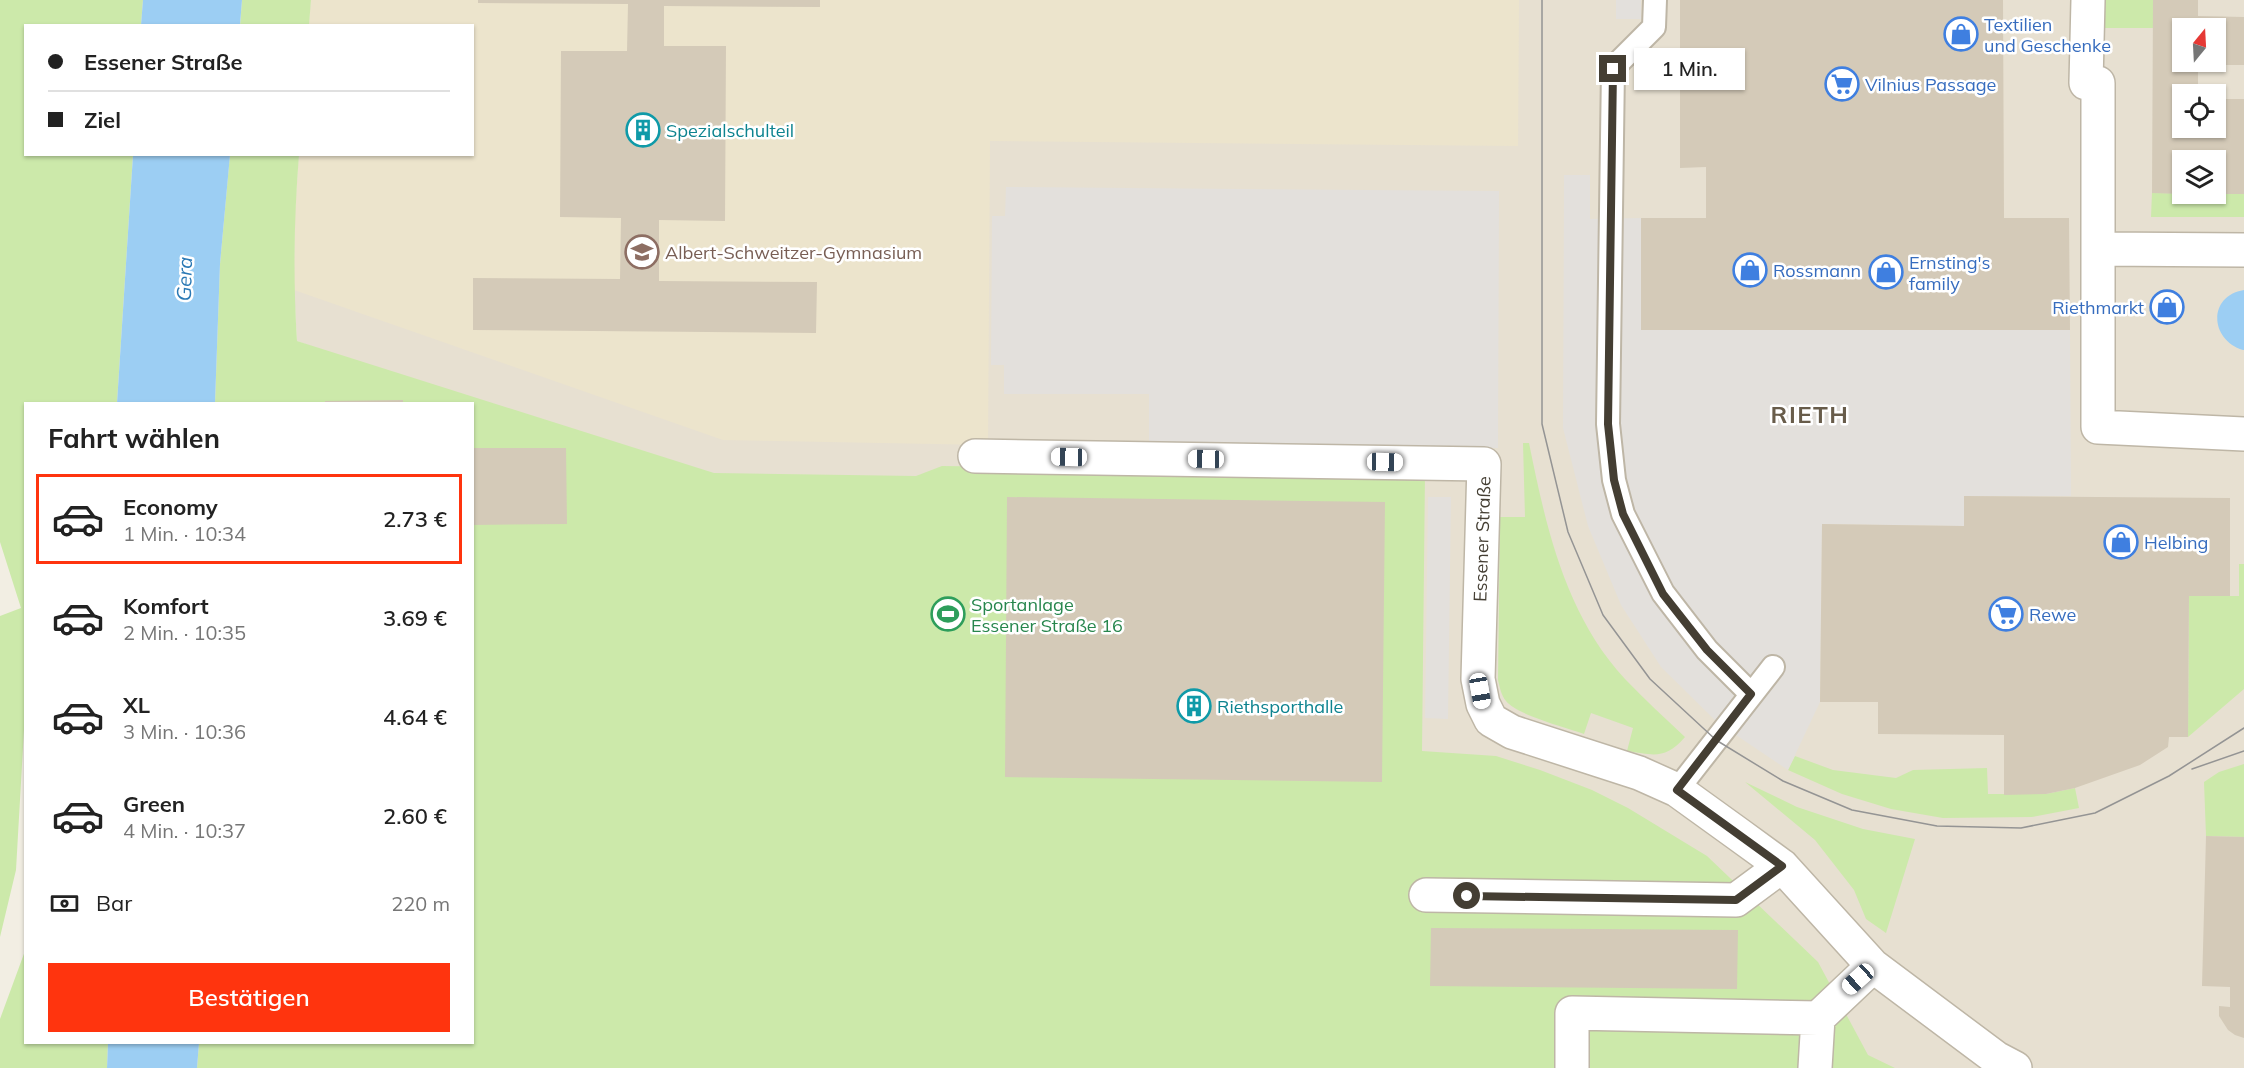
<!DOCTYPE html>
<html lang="de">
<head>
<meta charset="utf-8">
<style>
	:root { --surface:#fff; --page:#f2f2f2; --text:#222; --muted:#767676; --line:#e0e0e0; --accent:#ff340e }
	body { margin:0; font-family:Mulish,sans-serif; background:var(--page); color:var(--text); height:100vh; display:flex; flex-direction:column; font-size:22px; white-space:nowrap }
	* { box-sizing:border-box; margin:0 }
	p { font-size:20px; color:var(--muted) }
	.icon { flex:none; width:33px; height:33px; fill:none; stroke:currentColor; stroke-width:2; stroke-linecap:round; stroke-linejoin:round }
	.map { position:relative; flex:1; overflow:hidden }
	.details { position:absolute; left:24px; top:402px; width:450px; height:642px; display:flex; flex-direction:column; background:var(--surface); border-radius:0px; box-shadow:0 2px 4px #0004 }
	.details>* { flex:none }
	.banner { position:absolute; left:24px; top:24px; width:450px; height:132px; border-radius:0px; box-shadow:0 2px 4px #0004; display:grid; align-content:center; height:132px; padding:0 24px; background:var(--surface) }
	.needle { width:39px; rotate:18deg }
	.controls { position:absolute; left:2172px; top:18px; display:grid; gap:12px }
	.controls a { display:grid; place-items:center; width:54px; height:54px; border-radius:0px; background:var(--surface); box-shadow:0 2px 4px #0004; font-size:30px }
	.end { position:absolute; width:27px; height:27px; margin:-14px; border:8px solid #443e33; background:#fff; box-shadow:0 0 0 3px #fff }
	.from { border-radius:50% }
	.bubble { position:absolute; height:42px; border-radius:0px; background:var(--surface); box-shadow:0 2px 4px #0004; font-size:20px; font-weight:600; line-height:42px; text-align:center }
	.car { position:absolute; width:18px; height:36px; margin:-18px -9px; border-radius:8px; box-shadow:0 0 4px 2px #0007; background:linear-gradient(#fff 24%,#345 0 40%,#fff 0 76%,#345 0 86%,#fff 0) }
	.banner b { display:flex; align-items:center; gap:21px; height:57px; font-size:22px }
	.banner b+b { border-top:2px solid var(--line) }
	.banner i { width:15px; height:15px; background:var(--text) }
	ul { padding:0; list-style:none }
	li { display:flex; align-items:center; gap:18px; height:90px; margin:0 12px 9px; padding:0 12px; border:3px solid transparent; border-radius:0px }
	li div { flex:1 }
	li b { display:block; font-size:22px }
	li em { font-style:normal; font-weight:600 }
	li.selected { border-color:var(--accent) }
	li>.icon { width:54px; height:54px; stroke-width:1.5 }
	h2 { padding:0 24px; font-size:27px; line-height:72px }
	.pay { display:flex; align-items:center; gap:15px; height:66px; padding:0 24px; font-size:22px }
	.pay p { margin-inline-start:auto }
	.action { display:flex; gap:12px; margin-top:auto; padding:12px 24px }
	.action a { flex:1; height:69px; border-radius:0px; background:var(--accent); color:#fff; font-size:24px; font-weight:600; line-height:69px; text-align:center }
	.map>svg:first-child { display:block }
	.residential { fill:#e7e0d1; fill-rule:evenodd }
	.education { fill:#ece4cc }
	.green { fill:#cce9aa }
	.parking { fill:#e3e0dc }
	.water { fill:#9ccef3 }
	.building { fill:#d4cab8; fill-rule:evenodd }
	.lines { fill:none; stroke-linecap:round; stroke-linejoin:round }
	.lane-casing { stroke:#beb6a6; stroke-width:26 }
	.street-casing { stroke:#beb6a6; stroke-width:36 }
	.lane { stroke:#fff; stroke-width:22 }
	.street { stroke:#fff; stroke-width:33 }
	.tram { stroke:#949494; stroke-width:1.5 }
	.route { stroke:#443e33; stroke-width:8 }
	.labels { text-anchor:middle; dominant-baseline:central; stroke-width:5; stroke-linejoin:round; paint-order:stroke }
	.shop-label { font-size:18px; fill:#366cbe; stroke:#fff; text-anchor:start }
	.culture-label { font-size:18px; fill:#0d838f; stroke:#fff; text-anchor:start }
	.education-label { font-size:18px; fill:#785e54; stroke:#fff; text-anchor:start }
	.street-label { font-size:18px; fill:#443e33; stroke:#fff }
	.leisure-label { font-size:18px; fill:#27864d; stroke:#fff; text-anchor:start }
	.water-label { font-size:20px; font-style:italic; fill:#2978b4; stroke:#fff }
	.district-label { font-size:24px; font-weight:bold; letter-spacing:1.5px; fill:#685c4a; stroke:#fff }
</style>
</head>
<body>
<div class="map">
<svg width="2244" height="1068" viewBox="0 0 2244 1068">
	<rect width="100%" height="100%" fill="#f2eee3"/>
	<path class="residential" d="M311,0H2244V1068H322L472,1042V404L297,341L294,290L295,214L299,155L472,154V26L309,25ZM2182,28H2216V62H2182ZM2182,94H2216V128H2182ZM2182,160H2216V194H2182Z"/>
	<path class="education" d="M311,0H1519L1518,146L990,141L988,445L723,440L294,290L295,214L299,155L472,154V26L309,25Z"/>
	<path class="green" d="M0,0H143L141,25L26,26V154L133,155L117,403L26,404L25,712L16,870L0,937V616L21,608L0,542Z
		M242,0H311L309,25L240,26Z
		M2097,0H2153V28H2097Z
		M230,154L299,155C294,217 293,278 297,341L714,473L916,476L942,466L1425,473L1422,751L1496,756L1540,770L1592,790L1628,808L1707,856L1818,962L1868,1055L1895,1068H197L199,1043L472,1042V404L215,403L220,264Z
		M2152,193L2244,194V217H2151Z
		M1523,443H1529C1546,527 1565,614 1625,679C1644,699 1665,718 1685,737C1665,760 1654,755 1627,751L1633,728L1591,713L1584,734C1565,727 1517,715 1506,701C1501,695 1500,688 1498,680L1500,517H1525Z
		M2239,564H2244V689L2188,737L2189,596H2239Z
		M1795,756L1833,770L1896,778L1913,770L1987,768L1988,794H2046L2075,788L2079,808L2032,817L1943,818L1891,809L1842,794L1788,770Z
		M2244,764V837L2206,836L2204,782L2219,772Z
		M1745,782L1797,807L1863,829L1915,839L1886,933L1866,919L1854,890L1815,840Z
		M25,951L26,1042L108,1043L107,1068H0V1019Z"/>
	<path class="parking" d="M1616,0H1641V19H1616Z
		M1564,175H1590V219L1641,218V330H2070L2071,496H1965L1964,526L1822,524L1820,702L1788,770L1718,723L1661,667L1621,605L1588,526L1563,428Z
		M1006,187L1499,191L1498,448L1149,443V394H1004V365H991L992,216H1005Z
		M1428,497H1451L1448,719L1425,718Z"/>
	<path class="water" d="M143,0H242L240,25H141Z
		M133,155H230L220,264L215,403H117Z
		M2244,290V350H2243C2209,339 2208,296 2244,290Z
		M108,1043H199L197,1068H107Z"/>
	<path class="building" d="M478,0H820V7L664,6V46H726L725,221L659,220V281L817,282L816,333L473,330V278L620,279L621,218L560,217L561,51H627L628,4L478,3Z
		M1680,0H2003L2004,218H2069L2070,330H1641V218H1706V167L1680,168Z
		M2153,0H2198V16L2244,17V65H2198V94H2182V128H2216V99H2244V194H2216V160H2182V194L2152,193ZM2182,28H2216V62H2182Z
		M403,400V404H325V401Z
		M472,448H566L567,524L472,525Z
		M1964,496L2230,498V596H2189L2188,737H2169L2168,747L2140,765L2075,788L2046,794L2004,795V735L1878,734V702H1820L1822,524L1964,526Z
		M1007,497L1385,502L1382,782L1005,777Z
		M2206,836L2244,837V1038L2235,1035L2228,1030L2219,1016V1006L2230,1007V987L2202,986Z
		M1431,928L1738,930L1737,989L1430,986Z"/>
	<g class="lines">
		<defs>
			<path id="lane" d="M1655,0L1654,27L1613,68L1608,424L1614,480L1623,514L1663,593L1707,650L1751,694
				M1677,790L1773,667"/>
			<path id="street" d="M2088,0L2086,83H2098V249L2244,250
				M2098,249V427L2244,434
				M975,456L1484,464L1478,679L1483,704L1491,720L1512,732L1639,773L1677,790L1738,834L1782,866L1873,966L1996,1058L2015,1068
				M1426,895L1736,900L1782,866
				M1572,1068V1013L1818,1018
				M1815,1068L1818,1018L1873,966"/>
		</defs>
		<use href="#lane" class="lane-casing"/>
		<use href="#street" class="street-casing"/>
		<use href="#lane" class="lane"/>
		<use href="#street" class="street"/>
		<path class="tram" d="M1542,0V424L1568,532L1603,615L1650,679L1716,740L1783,781L1852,810L1937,826L2021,828L2095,813L2169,776L2244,728
			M2192,769L2244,751"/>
	</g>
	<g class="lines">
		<path class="route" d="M1467,896L1736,900L1782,866L1677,790L1751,694L1707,650L1663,594L1623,514L1614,480L1608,424L1613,69"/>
	</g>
	<defs>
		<symbol id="shop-ring" viewBox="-11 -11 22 22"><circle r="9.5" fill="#fff" stroke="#3f7fe0" stroke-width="1.5"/><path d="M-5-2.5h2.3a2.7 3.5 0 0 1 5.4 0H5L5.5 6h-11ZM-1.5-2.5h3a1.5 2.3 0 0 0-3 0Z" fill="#3f7fe0"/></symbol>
		<symbol id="supermarket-ring" viewBox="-11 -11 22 22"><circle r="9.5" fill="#fff" stroke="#3f7fe0" stroke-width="1.5"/><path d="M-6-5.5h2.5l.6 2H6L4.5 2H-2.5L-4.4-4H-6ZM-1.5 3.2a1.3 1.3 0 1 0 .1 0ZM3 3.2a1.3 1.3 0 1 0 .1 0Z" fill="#3f7fe0"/></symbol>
		<symbol id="building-ring" viewBox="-11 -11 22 22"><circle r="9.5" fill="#fff" stroke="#0f9aa8" stroke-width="1.5"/><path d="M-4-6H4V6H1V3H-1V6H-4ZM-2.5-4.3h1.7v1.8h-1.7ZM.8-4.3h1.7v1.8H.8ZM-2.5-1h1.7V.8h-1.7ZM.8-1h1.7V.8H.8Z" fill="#0f9aa8"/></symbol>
		<symbol id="school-ring" viewBox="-11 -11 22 22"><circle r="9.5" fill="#fff" stroke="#8d6e63" stroke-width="1.5"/><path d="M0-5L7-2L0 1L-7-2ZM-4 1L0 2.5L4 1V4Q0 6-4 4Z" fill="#8d6e63"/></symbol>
		<symbol id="stadium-ring" viewBox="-11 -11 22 22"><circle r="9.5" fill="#fff" stroke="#2e9e5b" stroke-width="1.5"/><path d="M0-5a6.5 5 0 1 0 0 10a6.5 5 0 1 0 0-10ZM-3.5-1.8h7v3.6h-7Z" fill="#2e9e5b"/></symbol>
	</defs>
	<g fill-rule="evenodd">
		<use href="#shop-ring" x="1942" y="15" width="38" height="38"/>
		<use href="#supermarket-ring" x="1823" y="65" width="38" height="38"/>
		<use href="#building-ring" x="624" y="111" width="38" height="38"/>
		<use href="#school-ring" x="623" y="233" width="38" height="38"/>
		<use href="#shop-ring" x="1731" y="251" width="38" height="38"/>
		<use href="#shop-ring" x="1867" y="253" width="38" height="38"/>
		<use href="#shop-ring" x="2148" y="288" width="38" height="38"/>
		<use href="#shop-ring" x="2102" y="523" width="38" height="38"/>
		<use href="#stadium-ring" x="929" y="595" width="38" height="38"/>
		<use href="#supermarket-ring" x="1987" y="595" width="38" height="38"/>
		<use href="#building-ring" x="1175" y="687" width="38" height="38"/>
	</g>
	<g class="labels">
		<g class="shop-label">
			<text x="1984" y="24">Textilien<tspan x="1984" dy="21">und Geschenke</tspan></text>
			<text x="1865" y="84">Vilnius Passage</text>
			<text x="1909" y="262">Ernsting's<tspan x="1909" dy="21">family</tspan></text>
			<text x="1773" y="270">Rossmann</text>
			<text x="2144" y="307" text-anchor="end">Riethmarkt</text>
			<text x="2144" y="542">Helbing</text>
			<text x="2029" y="614">Rewe</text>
		</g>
		<g class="culture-label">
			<text x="666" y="130">Spezialschulteil</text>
			<text x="1217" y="706">Riethsporthalle</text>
		</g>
		<g class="education-label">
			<text x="665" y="252">Albert-Schweitzer-Gymnasium</text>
		</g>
		<g class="street-label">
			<text transform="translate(1482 539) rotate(-88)">Essener Straße</text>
		</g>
		<g class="leisure-label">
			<text x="971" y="604">Sportanlage<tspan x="971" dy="21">Essener Straße 16</tspan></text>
		</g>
		<g class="water-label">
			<text transform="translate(184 279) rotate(-88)">Gera</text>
		</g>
		<g class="district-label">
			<text x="1810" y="414">RIETH</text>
		</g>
	</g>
</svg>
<div class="controls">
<a><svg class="needle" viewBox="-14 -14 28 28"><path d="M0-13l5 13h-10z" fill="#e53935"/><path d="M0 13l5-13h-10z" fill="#767676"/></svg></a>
<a><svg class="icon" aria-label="locate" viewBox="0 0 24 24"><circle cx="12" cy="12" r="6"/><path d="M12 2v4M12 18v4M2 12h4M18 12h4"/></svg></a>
<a><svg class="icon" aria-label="layers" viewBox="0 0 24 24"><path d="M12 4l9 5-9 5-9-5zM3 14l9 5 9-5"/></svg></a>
</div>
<i class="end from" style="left:1467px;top:896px"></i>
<i class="end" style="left:1613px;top:69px"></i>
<div class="bubble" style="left:1634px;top:48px;width:111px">1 Min.</div>
<i class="car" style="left:1069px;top:457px;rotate:271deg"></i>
<i class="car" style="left:1206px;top:459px;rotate:271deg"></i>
<i class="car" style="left:1385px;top:462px;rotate:91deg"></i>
<i class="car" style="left:1480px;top:691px;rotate:170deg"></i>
<i class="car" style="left:1858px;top:979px;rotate:228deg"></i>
<div class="banner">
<b><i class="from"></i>Essener Straße</b>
<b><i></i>Ziel</b>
</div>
<section class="details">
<h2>Fahrt wählen</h2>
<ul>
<li class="selected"><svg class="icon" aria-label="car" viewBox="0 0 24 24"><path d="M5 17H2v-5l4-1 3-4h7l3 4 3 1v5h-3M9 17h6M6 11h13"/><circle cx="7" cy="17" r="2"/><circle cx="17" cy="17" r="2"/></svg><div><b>Economy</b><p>1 Min. · 10:34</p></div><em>2.73 €</em></li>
<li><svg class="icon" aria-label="car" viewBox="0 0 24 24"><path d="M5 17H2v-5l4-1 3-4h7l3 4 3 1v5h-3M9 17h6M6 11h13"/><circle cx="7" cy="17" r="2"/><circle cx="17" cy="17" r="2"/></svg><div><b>Komfort</b><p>2 Min. · 10:35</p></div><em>3.69 €</em></li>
<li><svg class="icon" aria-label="car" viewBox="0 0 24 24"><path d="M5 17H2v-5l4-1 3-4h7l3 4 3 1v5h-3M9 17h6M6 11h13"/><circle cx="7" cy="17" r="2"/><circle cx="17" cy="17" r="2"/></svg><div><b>XL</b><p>3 Min. · 10:36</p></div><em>4.64 €</em></li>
<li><svg class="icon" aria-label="car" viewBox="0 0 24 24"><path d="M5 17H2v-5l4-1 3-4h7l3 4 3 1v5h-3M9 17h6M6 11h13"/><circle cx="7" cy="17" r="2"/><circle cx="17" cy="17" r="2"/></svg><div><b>Green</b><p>4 Min. · 10:37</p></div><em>2.60 €</em></li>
</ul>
<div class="pay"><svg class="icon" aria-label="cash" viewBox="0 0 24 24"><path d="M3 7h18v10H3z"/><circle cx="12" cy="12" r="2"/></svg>Bar<p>220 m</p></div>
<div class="action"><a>Bestätigen</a></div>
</section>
</div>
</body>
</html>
